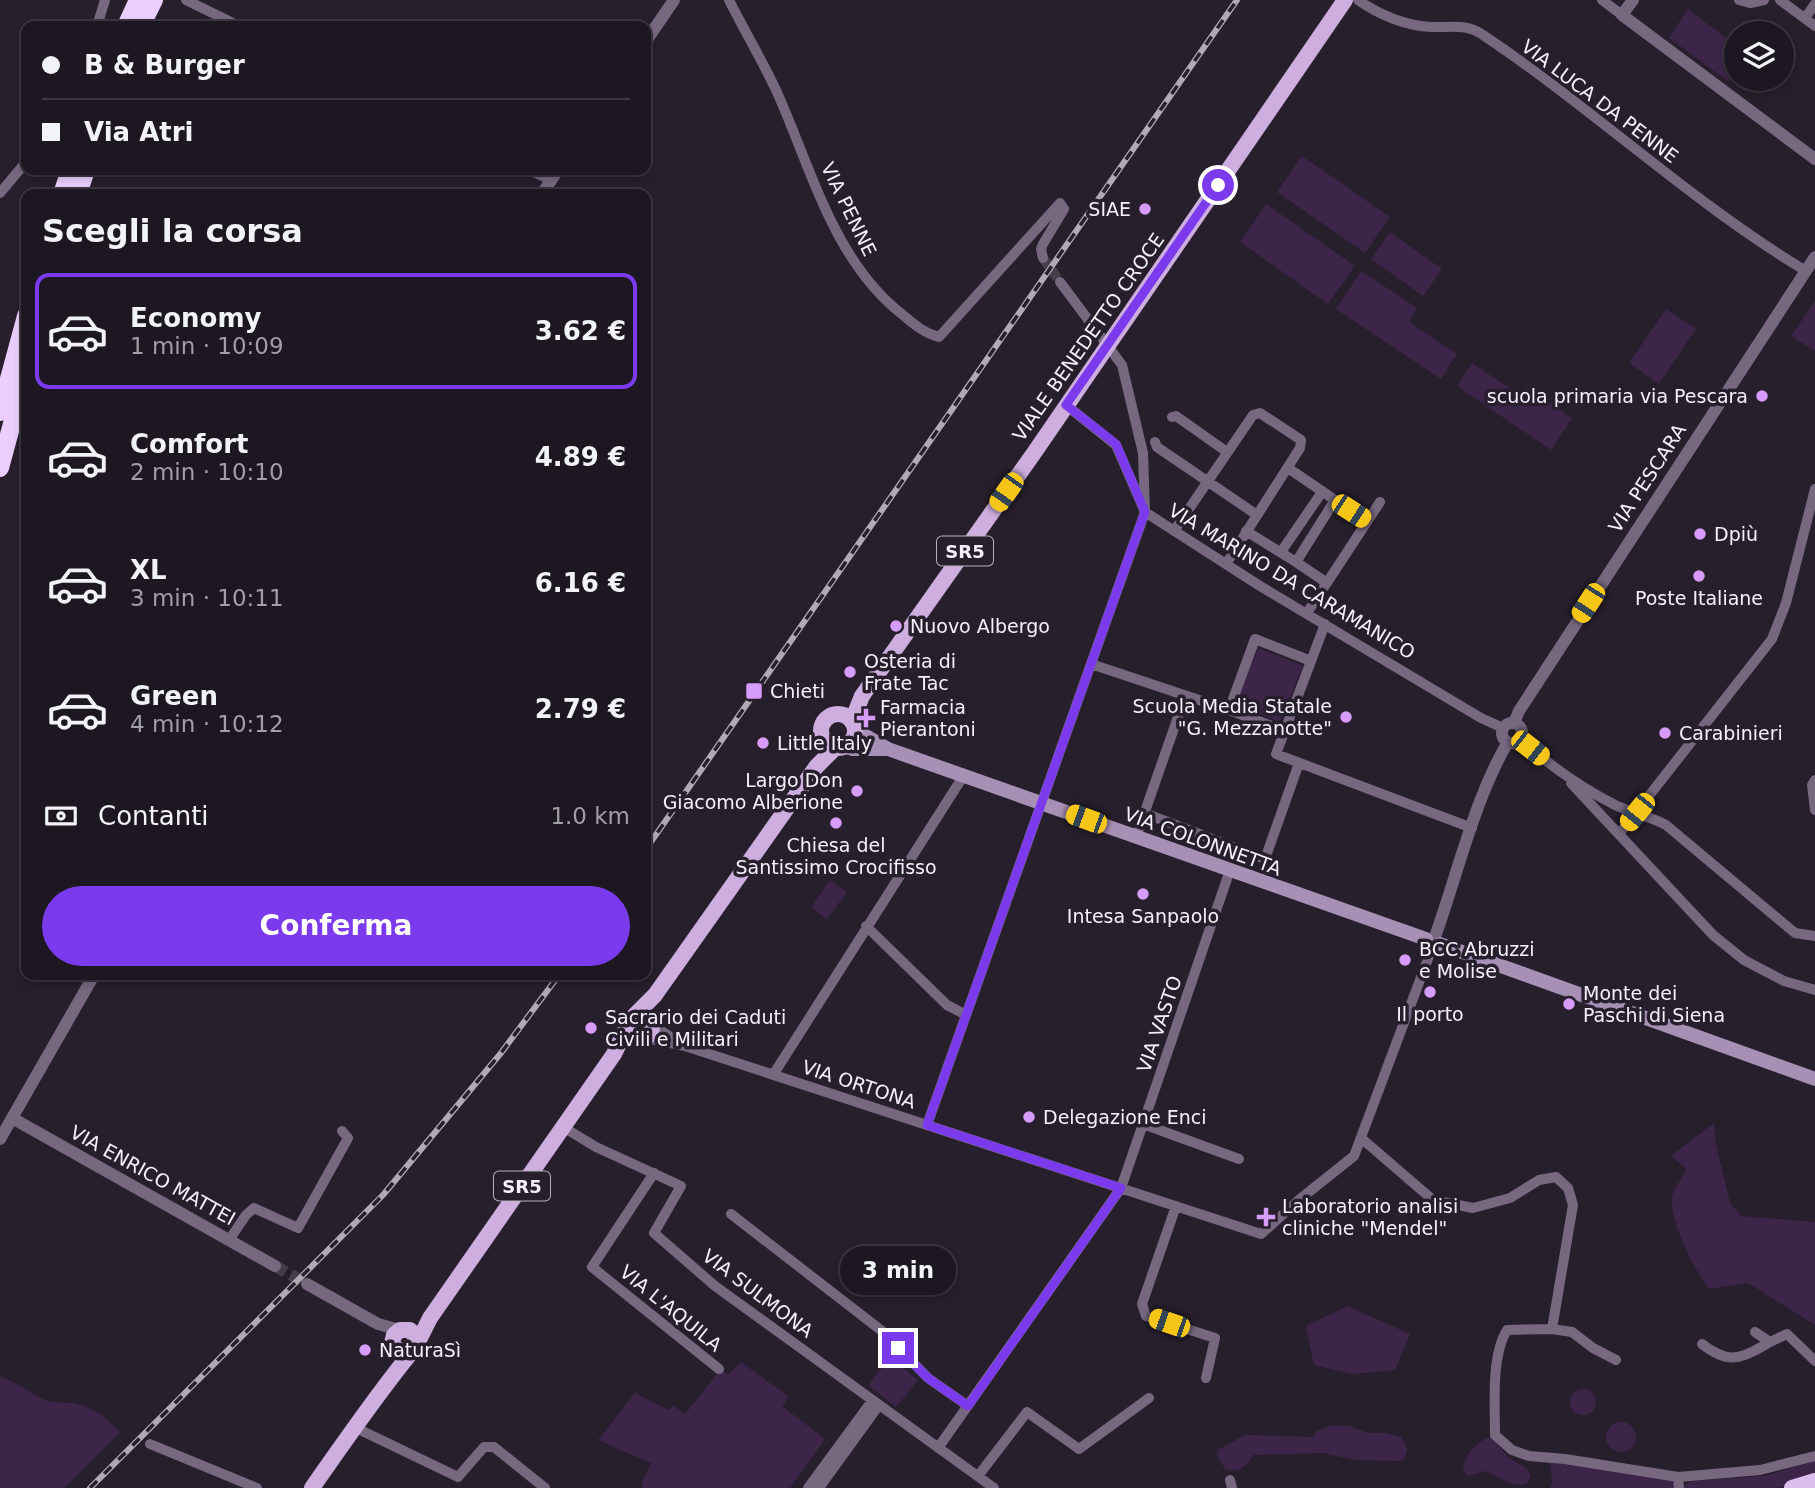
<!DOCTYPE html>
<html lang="it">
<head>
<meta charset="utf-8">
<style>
	:root { --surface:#1d1721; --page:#25202a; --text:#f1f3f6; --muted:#a09fa5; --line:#3b363f; --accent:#7c3aed }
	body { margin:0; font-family:"DejaVu Sans",sans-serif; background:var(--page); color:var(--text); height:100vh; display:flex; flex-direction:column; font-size:26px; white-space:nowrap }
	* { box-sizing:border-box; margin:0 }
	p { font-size:23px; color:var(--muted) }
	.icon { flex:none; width:38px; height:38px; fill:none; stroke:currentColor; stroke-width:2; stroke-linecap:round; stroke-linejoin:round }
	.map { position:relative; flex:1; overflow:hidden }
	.details { position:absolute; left:21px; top:189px; width:630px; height:791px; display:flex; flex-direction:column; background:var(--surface); border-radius:14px; box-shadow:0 4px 10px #0003,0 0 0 2px var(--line) }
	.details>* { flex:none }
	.guide { position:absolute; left:21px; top:21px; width:630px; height:154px; border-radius:14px; box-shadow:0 4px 10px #0003,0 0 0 2px var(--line); display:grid; align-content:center; height:154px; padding:0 21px; background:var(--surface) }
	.buttons { position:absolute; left:1724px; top:21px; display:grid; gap:14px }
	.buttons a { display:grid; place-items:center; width:70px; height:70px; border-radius:50%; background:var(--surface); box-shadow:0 4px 10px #0003,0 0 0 2px var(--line); font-size:35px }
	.end { position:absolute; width:32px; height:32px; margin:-16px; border:9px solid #7c3aed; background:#fff; box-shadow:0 0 0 4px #fff }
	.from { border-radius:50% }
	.bubble { position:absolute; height:49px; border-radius:24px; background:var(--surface); box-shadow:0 4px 10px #0003,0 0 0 2px var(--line); font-size:23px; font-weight:700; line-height:49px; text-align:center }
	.car { position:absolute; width:21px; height:42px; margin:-21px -10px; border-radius:9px; box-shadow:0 0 5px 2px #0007; background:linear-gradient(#f5c518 24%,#345 0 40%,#f5c518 0 76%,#345 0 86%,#f5c518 0) }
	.guide b { display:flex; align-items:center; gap:24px; height:66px; font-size:26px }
	.guide b+b { border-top:2px solid var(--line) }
	.guide i { width:18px; height:18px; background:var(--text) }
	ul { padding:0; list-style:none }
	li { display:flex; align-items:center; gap:21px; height:116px; margin:0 14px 10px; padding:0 7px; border:4px solid transparent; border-radius:14px }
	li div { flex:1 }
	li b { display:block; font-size:26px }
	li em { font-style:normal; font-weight:700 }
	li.active { border-color:var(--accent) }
	li>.icon { width:63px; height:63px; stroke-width:1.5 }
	h2 { padding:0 21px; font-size:32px; line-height:84px }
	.pay { display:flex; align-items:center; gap:18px; height:77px; padding:0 21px; font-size:26px }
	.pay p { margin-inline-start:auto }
	.primary-button { display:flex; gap:14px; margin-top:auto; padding:14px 21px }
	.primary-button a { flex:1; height:80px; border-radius:42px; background:var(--accent); color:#fff; font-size:28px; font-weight:700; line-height:80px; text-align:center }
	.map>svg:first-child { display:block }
	.green { fill:#3c2549 }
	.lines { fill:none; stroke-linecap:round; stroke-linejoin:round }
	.minor-tunnel { stroke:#463e4b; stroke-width:10; stroke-dasharray:10 5; stroke-linecap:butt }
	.tertiary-tunnel { stroke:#463e4b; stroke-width:12; stroke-dasharray:12 6; stroke-linecap:butt }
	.minor { stroke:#776880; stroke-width:10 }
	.tertiary { stroke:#776880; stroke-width:12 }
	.secondary { stroke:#a790b5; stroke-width:14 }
	.primary { stroke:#cdaedf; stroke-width:16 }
	.trunk { stroke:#dcbeee; stroke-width:16 }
	.motorway { stroke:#ebcefd; stroke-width:18 }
	.rail-casing { stroke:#b1aab5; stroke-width:6 }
	.rail { stroke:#271f2c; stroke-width:3.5; stroke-dasharray:10; stroke-linecap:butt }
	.route { stroke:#7c3aed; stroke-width:9 }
	.poi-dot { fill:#d79bf9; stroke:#271f2c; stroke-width:2.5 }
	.labels { text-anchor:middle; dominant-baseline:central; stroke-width:7; stroke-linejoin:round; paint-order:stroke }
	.shield { fill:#271f2c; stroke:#b8b1bc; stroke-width:2 }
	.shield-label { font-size:18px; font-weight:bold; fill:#f6f0fa }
	.street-label { font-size:19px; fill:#f6f0fa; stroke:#271f2c }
	.poi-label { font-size:19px; fill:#f6f0fa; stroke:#271f2c; text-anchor:start }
</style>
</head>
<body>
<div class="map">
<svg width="1815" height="1488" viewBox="0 0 1815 1488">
	<rect width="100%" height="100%" fill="#271f2c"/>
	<path class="green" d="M1688,9L1736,46V71L1729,82L1669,38Z
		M1302,156L1390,217L1365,253L1277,192Z
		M1266,204L1355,266L1328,304L1240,242Z
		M1390,232L1442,269L1423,296L1371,259Z
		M1361,271L1417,308L1409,322L1457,354L1441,379L1336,309Z
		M1815,301V351L1791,336Z
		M1666,309L1696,329L1659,384L1629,363Z
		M1472,363L1521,396L1527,387L1572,418L1551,450L1457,386Z
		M1258,648L1303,666L1280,722L1236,705Z
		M830,880L847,892L827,919L811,907Z
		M1714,1123L1716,1144L1730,1203L1741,1216L1815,1222V1325L1748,1283L1709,1289C1695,1271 1666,1216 1673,1193C1676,1185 1683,1178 1686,1169L1671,1156Z
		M1347,1306L1410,1334L1395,1370L1352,1374L1314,1365L1306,1326Z
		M890,1358L918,1380L896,1407L868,1385Z
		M741,1362L789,1397L782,1406L825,1439L790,1488H643L642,1482L651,1463L598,1440L635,1393L669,1410L673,1405L685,1414L721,1369L728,1375Z
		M0,1377C17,1381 29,1393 45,1400C53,1403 64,1402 73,1403C93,1406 106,1418 120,1432L64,1488H0Z
		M1570 1402a13 13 0 1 1 26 0a13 13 0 1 1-26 0Z
		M1606 1437a15 15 0 1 1 30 0a15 15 0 1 1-30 0Z
		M1329,1426H1349L1368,1433H1384L1402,1437L1407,1450L1404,1459L1400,1461L1356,1460L1323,1453L1253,1455C1248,1467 1239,1472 1226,1470L1217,1456L1218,1450L1245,1435L1315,1437V1432Z
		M1491,1436L1509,1458L1526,1468L1531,1475L1527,1484C1512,1488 1499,1476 1485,1471L1468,1476L1463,1471C1464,1454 1476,1443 1491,1436Z
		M1550,1460L1674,1479V1488H1550L1552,1481Z
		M1815,1461V1479L1778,1488H1684L1686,1484L1691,1481L1765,1476Z"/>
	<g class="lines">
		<path class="minor-tunnel" d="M1043,258L1060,282"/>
		<path class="tertiary-tunnel" d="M275,1266L307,1284"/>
		<path class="minor" d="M186,0L239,26
			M729,0C744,30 762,60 776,90C811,167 833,261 903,315C915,325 924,333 939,337L1060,203L1064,209L1043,244L1041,249L1043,258
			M1358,0C1379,15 1406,26 1432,27C1452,28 1466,23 1483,35C1594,109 1691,202 1806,271
			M1602,0L1622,15
			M1739,0L1750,3L1764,0
			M1780,0L1815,26
			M1805,18L1815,4
			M97,26L105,0
			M529,170L551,180
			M0,193L26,162
			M1066,405L1116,445L1145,512L1260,586L1481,718L1503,728
			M1172,417L1176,416L1227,452
			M1155,442L1157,447L1257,515
			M1288,468L1335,500L1296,562L1327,583
			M1335,500L1367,521
			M1174,531L1253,415L1260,413L1301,440L1300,448L1226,564
			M1246,531L1296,562
			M1281,552L1322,492
			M1307,613L1380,502
			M1325,624L1276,754L1472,828
			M1091,664L1229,710L1285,731
			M1229,710L1255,639L1311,661
			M1520,739C1549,765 1580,787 1615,805C1632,813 1649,816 1666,825L1795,933L1815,936
			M1815,780L1812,785L1815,810
			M1571,783L1713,935L1744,960L1784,981L1815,990
			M1144,813L1265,859L1299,763
			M1619,834L1772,639L1786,603L1815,489
			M1136,837L1185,697
			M866,926L947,1005L966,1015
			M652,1025L678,1042
			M646,1038L685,1046L1261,1234L1300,1199L1354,1156L1432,948
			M773,1075L964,775
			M1143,1124L1239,1159
			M927,1125L1145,512L1143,453L1122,365L1060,282
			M563,1127L596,1147L681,1186L654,1233L715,1286L994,1488
			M1361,1138L1433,1200L1473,1208L1510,1198L1539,1180L1556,1177L1568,1188L1573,1205L1552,1329
			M654,1173L592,1267L719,1369
			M1176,1206L1142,1304L1146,1316L1215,1338L1206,1378
			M731,1214L882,1331L928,1378L968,1406
			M229,1240L246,1215L254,1208L298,1228L348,1138L342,1131
			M1755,1332L1770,1342L1787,1334L1815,1361
			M1702,1344C1730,1366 1742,1358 1770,1342
			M1616,1360L1593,1348L1572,1332L1552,1329L1507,1330C1491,1356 1495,1403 1495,1435L1512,1450L1529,1456L1565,1459L1678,1477
			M354,1427L458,1477L484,1447H494L545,1488
			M150,1444L257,1488
			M938,1448L1121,1188L1230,870
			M978,1476L1027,1412L1079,1449L1149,1398
			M1230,1480L1232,1488
			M808,1488L872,1401
			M819,1488L879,1405
			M1679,1488L1678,1477L1760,1470L1815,1456"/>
		<path class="tertiary" d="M1633,0L1622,15L1815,159
			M646,41L674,0
			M542,194L558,170
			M1514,723L1519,711L1815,257
			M1502 733a10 10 0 1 1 20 0a10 10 0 1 1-20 0Z
			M1436,934C1457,875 1476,795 1508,742
			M12,1118L275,1266
			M0,1139L94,975
			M307,1284L378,1324L400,1330"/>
		<path class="secondary" d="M854,729L888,749L1426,939
			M844,746L853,749H888
			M1440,944L1815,1079"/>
		<path class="primary" d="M821 731a17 17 0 1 1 34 0a17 17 0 1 1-34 0Z
			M852,721L862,696L1034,453L1345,0
			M628 1027a12 12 0 1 1 24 0a12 12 0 1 1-24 0Z
			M633,1017L655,995L816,767L836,747
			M417,1344L430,1318L614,1054L628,1025
			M312,1488C345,1441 377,1394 414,1349L416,1337L410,1330H400L394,1335L392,1343L399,1352L405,1354L414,1349"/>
		<path class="trunk" d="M1792,1488L1815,1481"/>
		<path class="motorway" d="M126,26L138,0
			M141,26L154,0
			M62,194L70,170
			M78,194L86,170
			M0,412L26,316
			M0,468L26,372"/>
		<defs>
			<path id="rail" d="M646,849L1237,0
				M90,1488L383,1195L501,1053L559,975"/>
		</defs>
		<use href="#rail" class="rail-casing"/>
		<use href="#rail" class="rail"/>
	</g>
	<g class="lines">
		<path class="route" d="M898,1348L928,1378L968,1406L1121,1188L927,1125L1145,512L1116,444L1066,405L1218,185"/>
	</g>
	<g class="poi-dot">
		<circle cx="1145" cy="209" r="7"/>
		<circle cx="1762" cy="396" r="7"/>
		<circle cx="1700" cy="534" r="7"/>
		<circle cx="1699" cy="576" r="7"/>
		<circle cx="896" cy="626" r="7"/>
		<circle cx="850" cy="672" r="7"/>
		<rect x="745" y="682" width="18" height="18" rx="3.5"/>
		<circle cx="1346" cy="717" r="7"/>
		<path d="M862.5 707.5h7v7h7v7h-7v7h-7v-7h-7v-7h7z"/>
		<circle cx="1665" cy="733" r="7"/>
		<circle cx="763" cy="743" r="7"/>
		<circle cx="857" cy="791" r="7"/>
		<circle cx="836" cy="823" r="7"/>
		<circle cx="1143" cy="894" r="7"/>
		<circle cx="1405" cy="960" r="7"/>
		<circle cx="1430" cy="992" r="7"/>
		<circle cx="1569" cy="1004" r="7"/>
		<circle cx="591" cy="1028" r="7"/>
		<circle cx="1029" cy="1117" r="7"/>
		<path d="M1262.5 1206.5h7v7h7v7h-7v7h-7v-7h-7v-7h7z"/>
		<circle cx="365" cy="1350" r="7"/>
	</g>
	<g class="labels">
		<g class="shield">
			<rect x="937" y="536.5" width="56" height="29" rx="5"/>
			<rect x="494" y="1171.5" width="56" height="29" rx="5"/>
		</g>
		<g class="shield-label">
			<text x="965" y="551">SR5</text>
			<text x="522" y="1186">SR5</text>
		</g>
		<g class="street-label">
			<text transform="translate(1600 101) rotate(37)">VIA LUCA DA PENNE</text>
			<text transform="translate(849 209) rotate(64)">VIA PENNE</text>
			<text transform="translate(1088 337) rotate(-55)">VIALE BENEDETTO CROCE</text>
			<text transform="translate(1647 478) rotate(-57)">VIA PESCARA</text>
			<text transform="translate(1292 581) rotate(31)">VIA MARINO DA CARAMANICO</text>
			<text transform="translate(1203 841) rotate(20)">VIA COLONNETTA</text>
			<text transform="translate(1159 1024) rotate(-71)">VIA VASTO</text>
			<text transform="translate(859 1084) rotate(18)">VIA ORTONA</text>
			<text transform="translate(153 1175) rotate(29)">VIA ENRICO MATTEI</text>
			<text transform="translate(758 1293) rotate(37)">VIA SULMONA</text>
			<text transform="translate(671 1308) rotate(39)">VIA L'AQUILA</text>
		</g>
		<g class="poi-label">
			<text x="1131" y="209" text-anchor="end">SIAE</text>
			<text x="1748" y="396" text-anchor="end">scuola primaria via Pescara</text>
			<text x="1714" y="534">Dpiù</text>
			<text x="1699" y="598" text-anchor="middle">Poste Italiane</text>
			<text x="910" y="626">Nuovo Albergo</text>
			<text x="864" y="661">Osteria di<tspan x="864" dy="22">Frate Tac</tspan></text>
			<text x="770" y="691">Chieti</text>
			<text x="1332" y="706" text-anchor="end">Scuola Media Statale<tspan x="1332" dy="22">"G. Mezzanotte"</tspan></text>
			<text x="880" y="707">Farmacia<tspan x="880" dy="22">Pierantoni</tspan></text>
			<text x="1679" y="733">Carabinieri</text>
			<text x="777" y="743">Little Italy</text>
			<text x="843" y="780" text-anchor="end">Largo Don<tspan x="843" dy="22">Giacomo Alberione</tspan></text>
			<text x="836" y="845" text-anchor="middle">Chiesa del<tspan x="836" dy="22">Santissimo Crocifisso</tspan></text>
			<text x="1143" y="916" text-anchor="middle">Intesa Sanpaolo</text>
			<text x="1419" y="949">BCC Abruzzi<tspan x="1419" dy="22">e Molise</tspan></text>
			<text x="1583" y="993">Monte dei<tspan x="1583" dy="22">Paschi di Siena</tspan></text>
			<text x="1430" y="1014" text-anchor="middle">Il porto</text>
			<text x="605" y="1017">Sacrario dei Caduti<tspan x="605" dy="22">Civili e Militari</tspan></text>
			<text x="1043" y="1117">Delegazione Enci</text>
			<text x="1282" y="1206">Laboratorio analisi<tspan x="1282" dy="22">cliniche "Mendel"</tspan></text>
			<text x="379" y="1350">NaturaSì</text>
		</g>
	</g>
</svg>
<div class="buttons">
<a><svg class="icon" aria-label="layers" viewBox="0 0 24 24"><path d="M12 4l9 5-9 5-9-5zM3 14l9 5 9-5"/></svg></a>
</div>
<i class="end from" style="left:1218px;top:185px"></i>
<i class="end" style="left:898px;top:1348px"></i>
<div class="bubble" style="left:840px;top:1246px;width:116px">3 min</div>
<i class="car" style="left:1006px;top:492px;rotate:215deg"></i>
<i class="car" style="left:1351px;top:511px;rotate:123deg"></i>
<i class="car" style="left:1588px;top:603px;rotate:213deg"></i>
<i class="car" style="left:1530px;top:748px;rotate:128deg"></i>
<i class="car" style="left:1637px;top:812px;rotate:219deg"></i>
<i class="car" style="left:1086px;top:819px;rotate:290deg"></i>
<i class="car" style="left:1169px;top:1323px;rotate:289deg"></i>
<div class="guide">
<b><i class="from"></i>B &amp; Burger</b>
<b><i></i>Via Atri</b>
</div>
<section class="details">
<h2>Scegli la corsa</h2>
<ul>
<li class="active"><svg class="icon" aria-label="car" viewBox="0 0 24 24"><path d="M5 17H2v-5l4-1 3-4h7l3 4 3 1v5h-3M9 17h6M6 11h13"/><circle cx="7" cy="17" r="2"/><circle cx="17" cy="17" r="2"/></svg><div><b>Economy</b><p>1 min · 10:09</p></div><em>3.62 €</em></li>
<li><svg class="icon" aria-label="car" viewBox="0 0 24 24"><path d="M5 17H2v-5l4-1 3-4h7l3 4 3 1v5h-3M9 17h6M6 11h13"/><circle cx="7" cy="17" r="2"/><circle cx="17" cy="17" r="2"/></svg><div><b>Comfort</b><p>2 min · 10:10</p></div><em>4.89 €</em></li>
<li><svg class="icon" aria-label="car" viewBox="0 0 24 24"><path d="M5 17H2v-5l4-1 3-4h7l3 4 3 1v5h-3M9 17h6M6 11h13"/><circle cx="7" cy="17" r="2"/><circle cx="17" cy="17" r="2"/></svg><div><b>XL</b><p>3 min · 10:11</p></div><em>6.16 €</em></li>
<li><svg class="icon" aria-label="car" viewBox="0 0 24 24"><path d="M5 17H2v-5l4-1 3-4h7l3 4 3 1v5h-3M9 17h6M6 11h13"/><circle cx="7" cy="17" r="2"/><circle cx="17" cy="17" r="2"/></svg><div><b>Green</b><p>4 min · 10:12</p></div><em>2.79 €</em></li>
</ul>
<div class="pay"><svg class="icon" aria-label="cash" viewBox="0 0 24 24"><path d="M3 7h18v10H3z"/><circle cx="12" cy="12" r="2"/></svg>Contanti<p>1.0 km</p></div>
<div class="primary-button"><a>Conferma</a></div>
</section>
</div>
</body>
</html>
